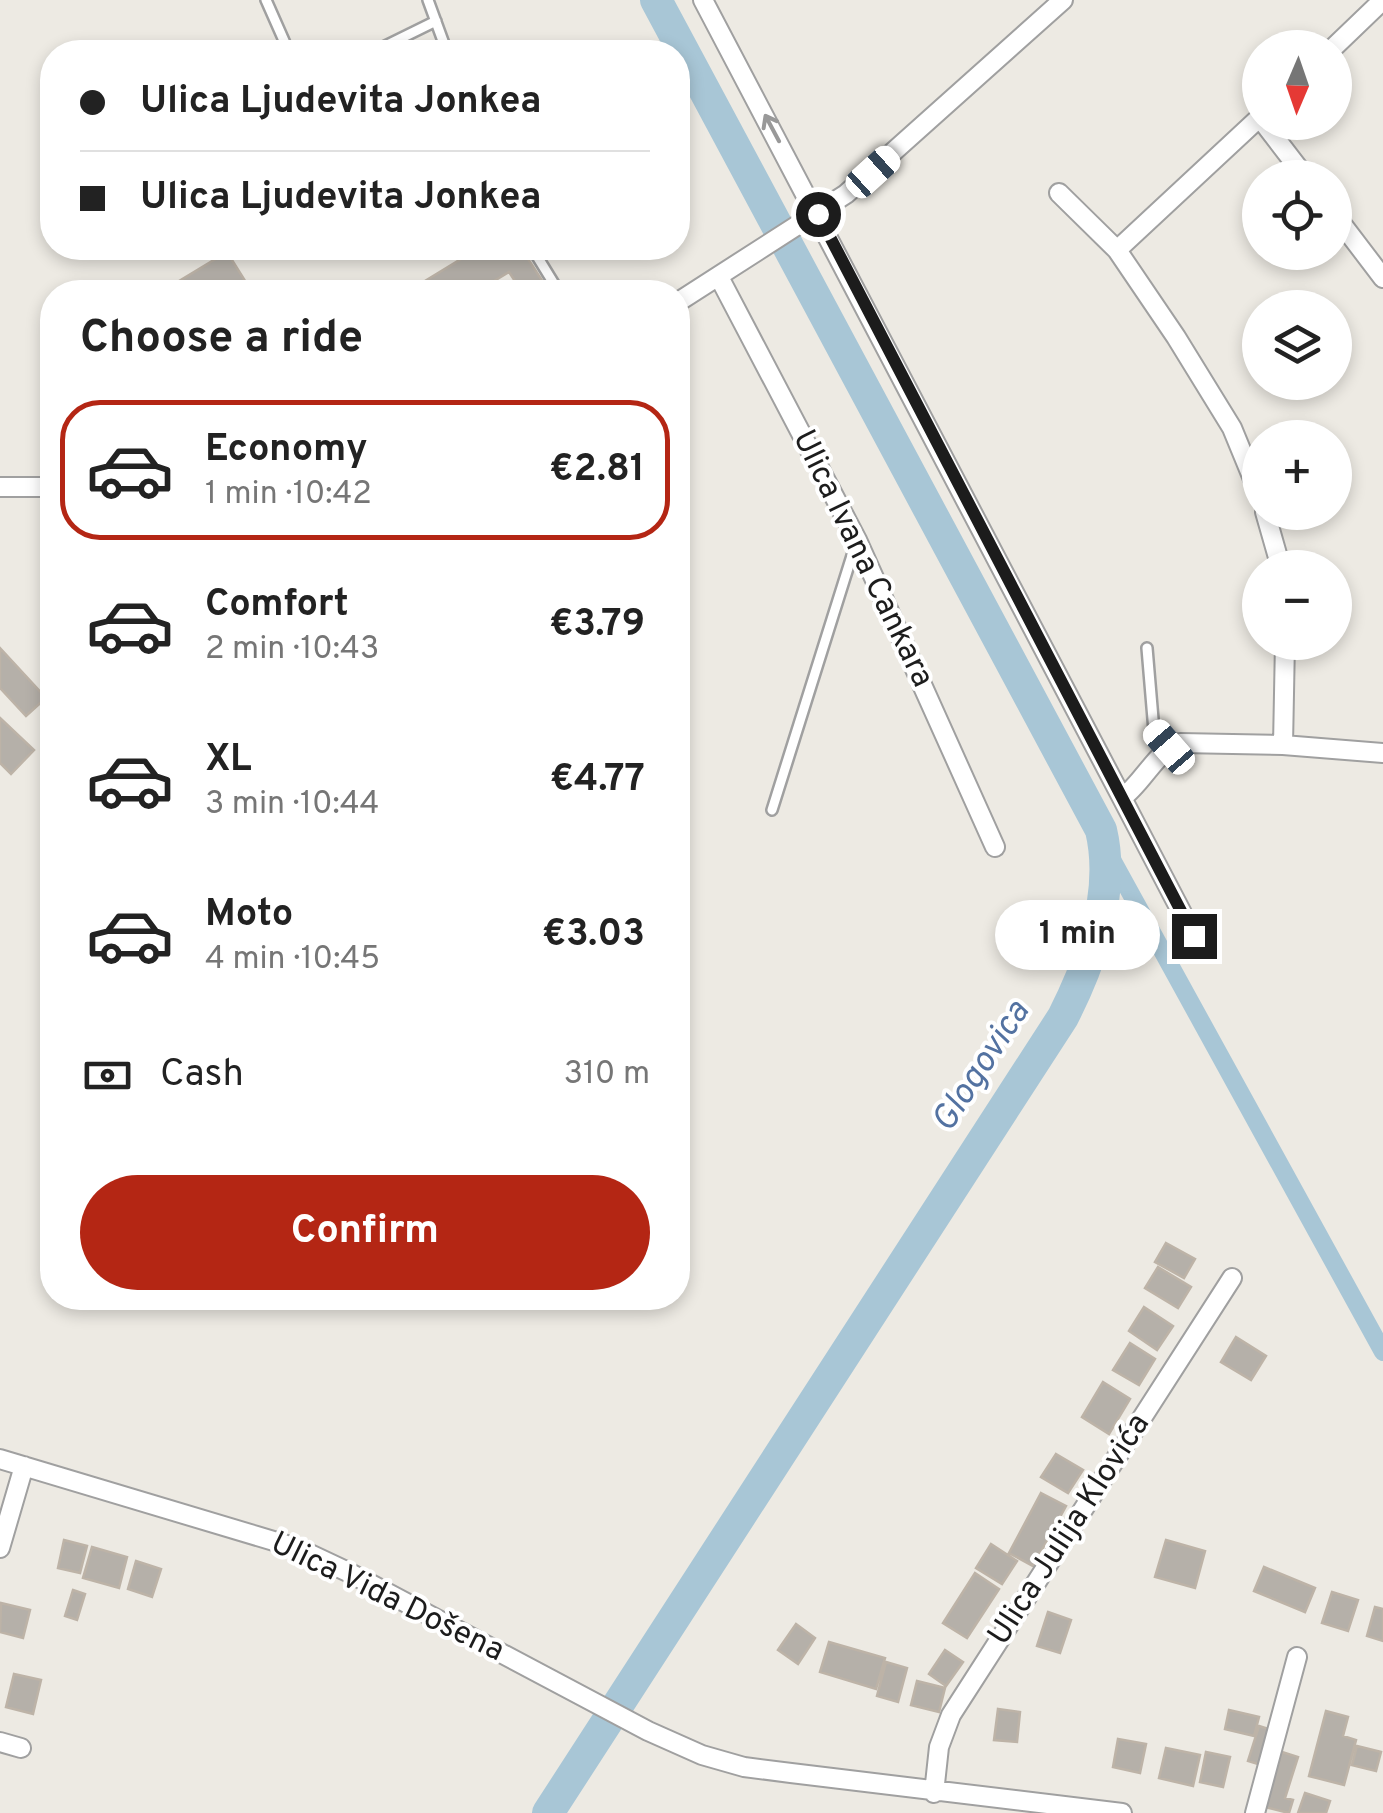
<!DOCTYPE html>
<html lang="en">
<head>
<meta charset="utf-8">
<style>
	:root { --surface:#fff; --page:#f2f2f2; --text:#222; --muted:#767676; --line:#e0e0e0; --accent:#b42614 }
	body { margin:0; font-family:Overpass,sans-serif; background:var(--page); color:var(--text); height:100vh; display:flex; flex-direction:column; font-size:38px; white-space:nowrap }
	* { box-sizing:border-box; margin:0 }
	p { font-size:32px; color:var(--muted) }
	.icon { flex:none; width:55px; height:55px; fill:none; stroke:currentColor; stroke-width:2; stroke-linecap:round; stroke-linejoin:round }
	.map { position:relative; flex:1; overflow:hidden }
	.sheet { position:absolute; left:40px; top:280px; width:650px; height:1030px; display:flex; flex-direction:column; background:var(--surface); border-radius:40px; box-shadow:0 5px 15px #0003 }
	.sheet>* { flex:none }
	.top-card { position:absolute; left:40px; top:40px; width:650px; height:220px; border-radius:40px; box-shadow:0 5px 15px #0003; display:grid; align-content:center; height:220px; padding:0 40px; background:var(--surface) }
	.needle { width:65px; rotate:182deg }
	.fabs { position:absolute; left:1242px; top:30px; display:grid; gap:20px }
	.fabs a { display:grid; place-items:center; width:110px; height:110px; border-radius:50%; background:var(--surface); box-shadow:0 5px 15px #0003; font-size:50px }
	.end { position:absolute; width:45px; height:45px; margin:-22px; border:12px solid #1c1c1c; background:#fff; box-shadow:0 0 0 5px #fff }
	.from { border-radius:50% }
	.bubble { position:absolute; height:70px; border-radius:35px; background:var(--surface); box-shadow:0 5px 15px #0003; font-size:32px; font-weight:700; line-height:70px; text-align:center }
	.car { position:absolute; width:30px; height:60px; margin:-30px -15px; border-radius:12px; box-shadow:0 0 8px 2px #0007; background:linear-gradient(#fff 24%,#345 0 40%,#fff 0 76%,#345 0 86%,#fff 0) }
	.top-card b { display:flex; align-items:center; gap:35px; height:95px; font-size:38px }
	.top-card b+b { border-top:2px solid var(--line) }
	.top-card i { width:25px; height:25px; background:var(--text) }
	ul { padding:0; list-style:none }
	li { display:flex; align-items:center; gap:30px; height:140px; margin:0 20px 15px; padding:0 20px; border:5px solid transparent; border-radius:40px }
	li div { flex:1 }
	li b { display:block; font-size:38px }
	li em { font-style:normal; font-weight:700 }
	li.on { border-color:var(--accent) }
	li>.icon { width:90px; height:90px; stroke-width:1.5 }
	h2 { padding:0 40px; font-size:45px; line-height:120px }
	.pay { display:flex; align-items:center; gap:25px; height:110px; padding:0 40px; font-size:38px }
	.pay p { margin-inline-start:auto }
	.primary-button { display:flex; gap:20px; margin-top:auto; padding:20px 40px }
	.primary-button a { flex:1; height:115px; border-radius:60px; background:var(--accent); color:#fff; font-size:40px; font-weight:700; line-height:115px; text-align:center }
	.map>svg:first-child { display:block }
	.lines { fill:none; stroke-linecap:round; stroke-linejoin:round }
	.canal { stroke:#a8c6d6; stroke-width:18 }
	.river { stroke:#a8c6d6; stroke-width:32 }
	.building { fill:#b5b0a9; stroke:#bdb3a7; stroke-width:2.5 }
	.lane-casing { stroke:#a0a0a0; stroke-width:14 }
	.street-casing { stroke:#a0a0a0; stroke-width:22 }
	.lane { stroke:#fff; stroke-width:9 }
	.street { stroke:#fff; stroke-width:18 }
	.oneway { stroke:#999 }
	.route { stroke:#1c1c1c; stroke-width:12 }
	.labels { text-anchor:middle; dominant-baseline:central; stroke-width:8; stroke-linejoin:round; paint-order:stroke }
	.street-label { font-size:32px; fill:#1c1c1c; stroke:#fff }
	.water-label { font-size:35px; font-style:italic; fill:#5372a1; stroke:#fff }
</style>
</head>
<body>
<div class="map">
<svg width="1383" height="1813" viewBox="0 0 1383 1813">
	<rect width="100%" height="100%" fill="#edeae3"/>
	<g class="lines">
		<path class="canal" d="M1104,845L1383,1352"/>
		<path class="river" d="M548,1813L1063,1017C1091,962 1116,893 1101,830L656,0"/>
	</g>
	<path class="building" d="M479,248H521L543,282L522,292L509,272L476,292H407Z
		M227,252L252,292H161Z
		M0,648L46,698L26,716L0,688Z
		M0,718L34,750L11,774L0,763Z
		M1166,1243L1195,1259L1184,1278L1155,1262Z
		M1158,1267L1191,1287L1178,1308L1145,1288Z
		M1144,1307L1173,1326L1157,1350L1129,1331Z
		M1236,1337L1266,1356L1251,1380L1221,1362Z
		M1130,1343L1155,1359L1139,1385L1113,1370Z
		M1103,1382L1130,1399L1109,1434L1082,1417Z
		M1056,1454L1083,1470L1068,1493L1041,1477Z
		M1041,1493L1066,1506L1033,1566L1009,1553Z
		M64,1540L87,1546L80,1573L58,1568Z
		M1166,1540L1205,1551L1195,1588L1155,1577Z
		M991,1544L1017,1561L1002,1584L976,1568Z
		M92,1547L127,1557L119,1588L83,1578Z
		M136,1561L161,1569L152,1597L128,1589Z
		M1264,1567L1315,1588L1305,1612L1254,1591Z
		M975,1573L999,1589L967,1638L943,1623Z
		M73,1590L85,1594L77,1620L65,1616Z
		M1332,1592L1358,1600L1348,1631L1322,1623Z
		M1,1603L30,1610L23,1638L0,1632Z
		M1375,1607L1383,1609V1641L1367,1636Z
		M1048,1612L1071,1620L1060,1653L1037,1646Z
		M796,1624L815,1638L798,1664L778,1650Z
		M829,1642L885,1658L876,1689L820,1672Z
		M945,1650L963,1662L946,1686L929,1674Z
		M886,1662L907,1668L898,1702L877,1696Z
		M14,1674L41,1680L33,1714L6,1707Z
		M917,1681L945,1688L939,1712L911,1705Z
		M998,1709L1020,1712L1017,1742L994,1740Z
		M1229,1710L1259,1717L1254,1736L1225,1729Z
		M1326,1711L1348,1717L1343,1736L1356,1740L1344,1785L1309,1776Z
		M1259,1726L1272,1730L1261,1765L1248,1761Z
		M1118,1739L1146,1744L1140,1773L1113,1767Z
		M1357,1746L1381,1752L1376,1771L1352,1765Z
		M1166,1748L1200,1755L1193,1786L1159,1778Z
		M1206,1752L1230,1757L1223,1787L1200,1782Z
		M1282,1752L1298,1757L1285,1798L1293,1800L1289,1813L1265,1807Z
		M1305,1793L1330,1801L1326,1813H1298Z"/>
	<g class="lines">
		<defs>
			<path id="lane" d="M266,0L289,52
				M428,0L447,52
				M373,52L436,21
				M532,248L559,292
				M1147,648L1154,731L1169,747
				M772,810L855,546"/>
			<path id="street" d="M703,0L1122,798C1143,783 1157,750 1180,743L1283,745L1383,753
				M1333,48L1383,0
				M1263,122L1306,178
				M1059,193L1117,250L1176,337L1232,428L1260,496
				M1335,215L1383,278
				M1117,250L1260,117
				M719,277L857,540L995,847
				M678,302L846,194L1063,0
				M0,487H52
				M1265,512L1281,568
				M1283,745L1285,642
				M1122,798L1194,936
				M0,1459L297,1548L348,1572L648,1731L702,1755L744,1767L791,1773L1122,1813
				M0,1548L24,1466
				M0,1742L21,1748
				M934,1793L939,1747L951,1715L1232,1278
				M1255,1813L1297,1657"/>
		</defs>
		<use href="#lane" class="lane-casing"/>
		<use href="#street" class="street-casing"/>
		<use href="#lane" class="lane"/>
		<use href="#street" class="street"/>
	</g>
	<defs><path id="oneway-shaft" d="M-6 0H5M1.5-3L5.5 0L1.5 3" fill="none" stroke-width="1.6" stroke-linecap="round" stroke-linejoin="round" transform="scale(2.5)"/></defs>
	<use class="oneway" href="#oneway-shaft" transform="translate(772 128) rotate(-118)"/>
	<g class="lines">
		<path class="route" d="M818,214L1194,936"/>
	</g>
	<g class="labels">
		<g class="street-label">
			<text transform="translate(862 559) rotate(64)">Ulica Ivana Cankara</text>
			<text transform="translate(1070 1530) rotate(-57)">Ulica Julija Klovića</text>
			<text transform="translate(387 1598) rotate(26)">Ulica Vida Došena</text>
		</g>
		<g class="water-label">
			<text transform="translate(982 1067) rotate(-57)">Glogovica</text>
		</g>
	</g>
</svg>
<div class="fabs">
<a><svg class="needle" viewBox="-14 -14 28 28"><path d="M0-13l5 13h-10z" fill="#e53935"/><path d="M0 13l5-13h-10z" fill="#767676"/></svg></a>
<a><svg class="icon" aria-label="locate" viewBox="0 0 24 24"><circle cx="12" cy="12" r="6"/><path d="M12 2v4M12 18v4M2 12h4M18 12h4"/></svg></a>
<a><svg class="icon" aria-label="layers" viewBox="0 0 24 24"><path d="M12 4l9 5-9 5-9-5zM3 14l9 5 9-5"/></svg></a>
<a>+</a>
<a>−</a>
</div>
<i class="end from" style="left:818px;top:214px"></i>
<i class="end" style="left:1194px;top:936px"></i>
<div class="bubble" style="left:995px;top:900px;width:165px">1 min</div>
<i class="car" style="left:873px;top:172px;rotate:48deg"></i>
<i class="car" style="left:1169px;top:747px;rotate:319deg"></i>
<div class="top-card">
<b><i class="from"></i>Ulica Ljudevita Jonkea</b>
<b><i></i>Ulica Ljudevita Jonkea</b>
</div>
<section class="sheet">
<h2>Choose a ride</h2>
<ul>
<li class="on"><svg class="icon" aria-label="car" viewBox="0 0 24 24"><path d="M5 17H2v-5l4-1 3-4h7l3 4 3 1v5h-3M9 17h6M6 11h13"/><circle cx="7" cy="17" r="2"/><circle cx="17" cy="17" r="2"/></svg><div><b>Economy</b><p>1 min · 10:42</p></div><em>€2.81</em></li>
<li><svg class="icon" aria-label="car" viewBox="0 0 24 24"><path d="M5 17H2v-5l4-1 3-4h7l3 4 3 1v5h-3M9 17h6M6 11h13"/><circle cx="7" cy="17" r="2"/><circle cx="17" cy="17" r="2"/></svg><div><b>Comfort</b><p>2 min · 10:43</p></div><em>€3.79</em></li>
<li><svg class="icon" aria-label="car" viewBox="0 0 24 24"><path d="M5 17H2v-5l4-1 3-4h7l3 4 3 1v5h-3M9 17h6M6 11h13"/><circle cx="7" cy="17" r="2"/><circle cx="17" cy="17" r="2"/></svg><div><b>XL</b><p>3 min · 10:44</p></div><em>€4.77</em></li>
<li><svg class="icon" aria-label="car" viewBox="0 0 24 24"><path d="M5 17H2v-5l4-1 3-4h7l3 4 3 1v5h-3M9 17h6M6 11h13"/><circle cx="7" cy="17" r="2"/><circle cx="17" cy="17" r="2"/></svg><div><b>Moto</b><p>4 min · 10:45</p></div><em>€3.03</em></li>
</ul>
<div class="pay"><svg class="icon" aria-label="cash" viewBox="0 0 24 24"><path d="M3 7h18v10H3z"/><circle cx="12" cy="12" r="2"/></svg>Cash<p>310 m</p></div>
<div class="primary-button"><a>Confirm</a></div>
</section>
</div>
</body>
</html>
